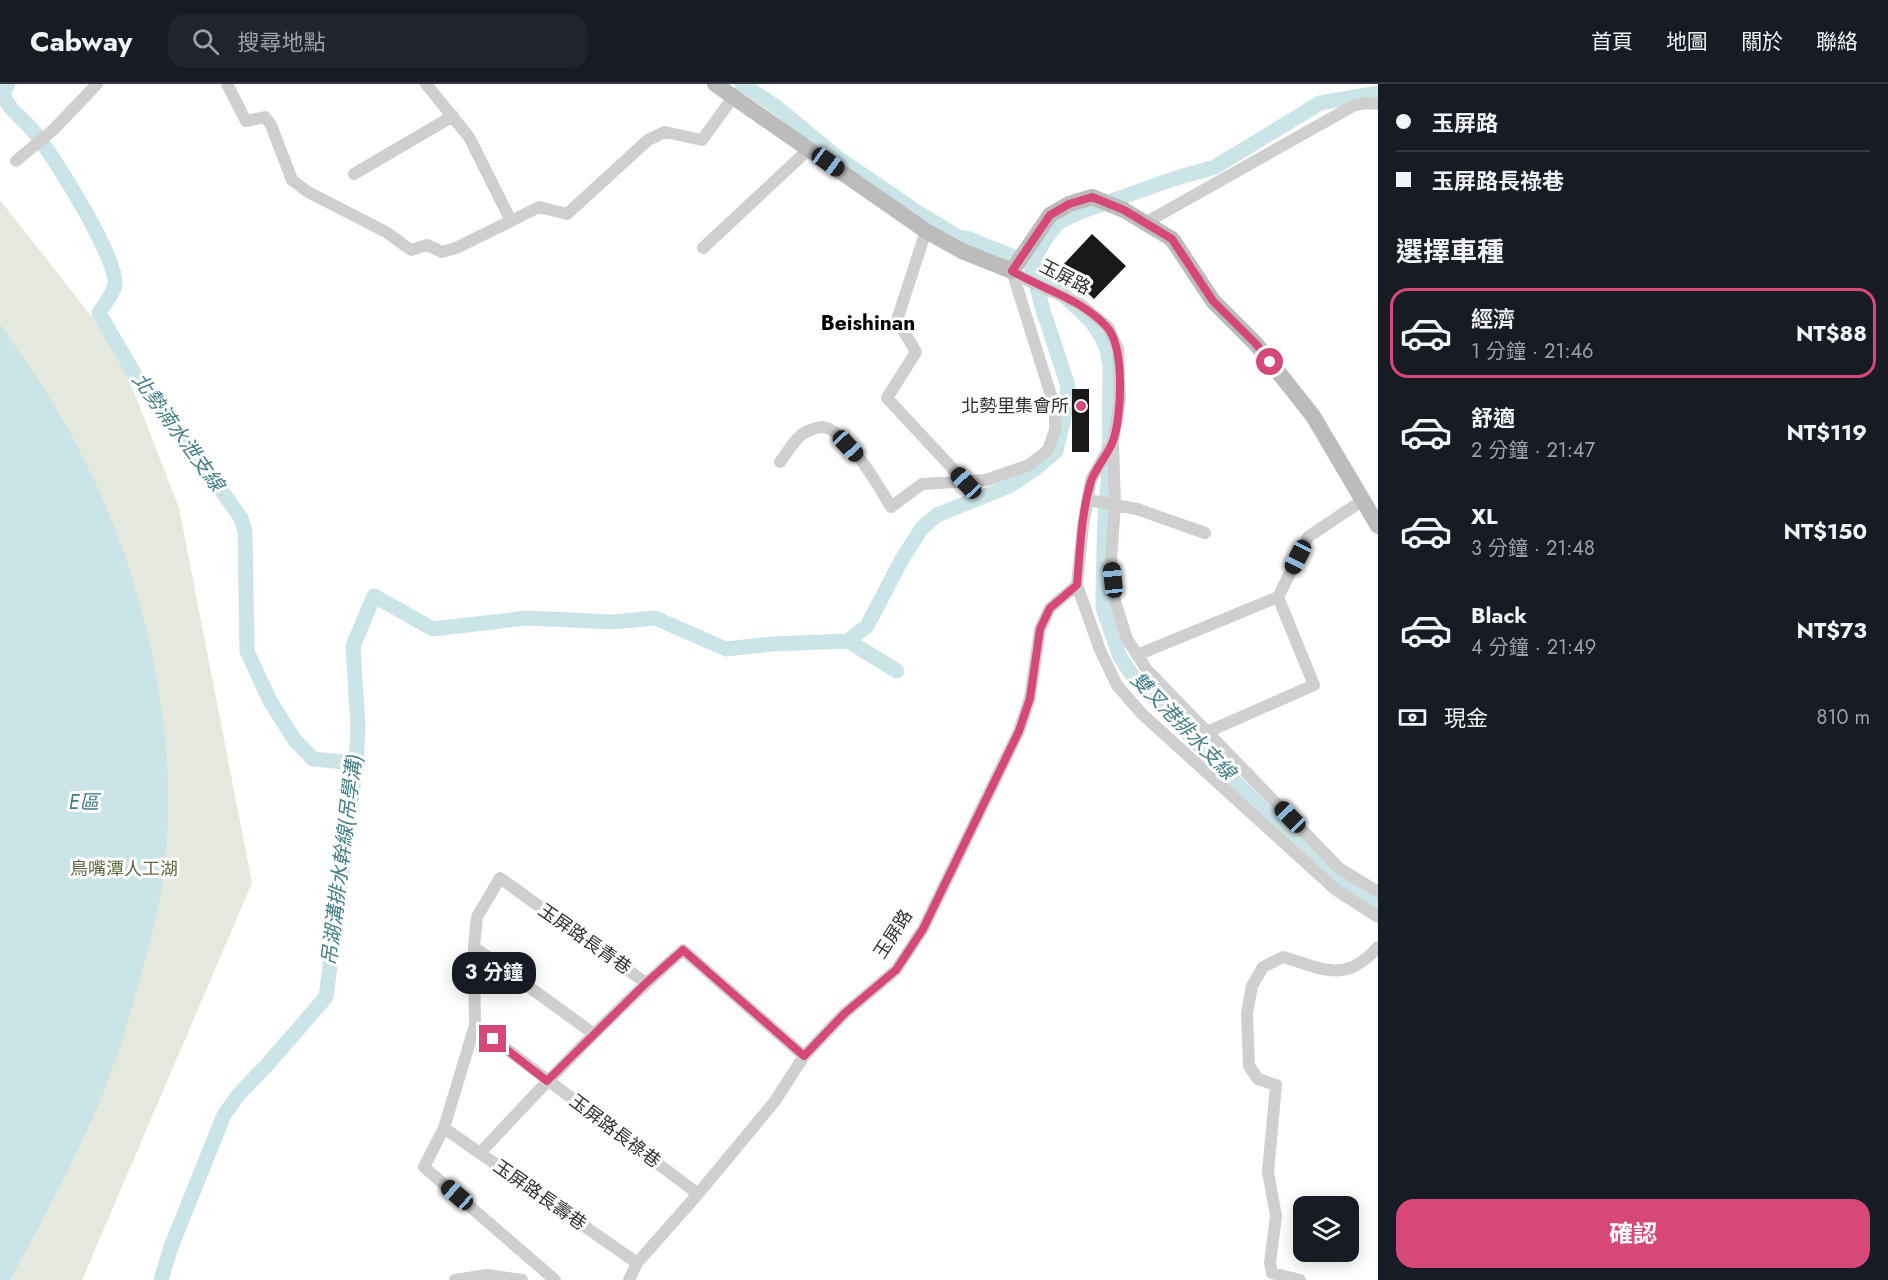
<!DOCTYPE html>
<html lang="zh-TW">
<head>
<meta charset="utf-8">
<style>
	:root { --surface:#171b24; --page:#20242c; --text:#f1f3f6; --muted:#9ea1a6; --line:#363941; --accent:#d54878 }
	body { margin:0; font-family:Jost,"Noto Sans TC",sans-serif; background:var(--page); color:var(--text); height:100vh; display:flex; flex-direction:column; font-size:22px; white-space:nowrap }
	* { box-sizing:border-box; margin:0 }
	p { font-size:20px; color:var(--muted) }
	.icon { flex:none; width:33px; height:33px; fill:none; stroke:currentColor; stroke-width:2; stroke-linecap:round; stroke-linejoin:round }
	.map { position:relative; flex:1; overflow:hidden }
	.panel { display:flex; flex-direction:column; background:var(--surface); width:510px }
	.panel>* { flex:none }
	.top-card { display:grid; align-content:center; height:132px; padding:0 18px; background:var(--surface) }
	.controls { position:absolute; left:1293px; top:1112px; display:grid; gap:12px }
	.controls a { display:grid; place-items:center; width:66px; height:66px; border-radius:12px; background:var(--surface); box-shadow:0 3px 15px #0003; font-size:30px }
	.end { position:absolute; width:27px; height:27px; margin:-14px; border:8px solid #d54878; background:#fff; box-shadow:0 0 0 3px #fff }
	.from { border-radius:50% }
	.bubble { position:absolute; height:42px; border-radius:18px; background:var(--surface); box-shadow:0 3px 15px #0003; font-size:20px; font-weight:700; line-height:42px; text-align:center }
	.car { position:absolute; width:18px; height:36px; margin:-18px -9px; border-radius:8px; box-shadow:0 0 4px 2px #0007; background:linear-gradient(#222 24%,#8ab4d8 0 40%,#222 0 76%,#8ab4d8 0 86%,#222 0) }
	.top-card b { display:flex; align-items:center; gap:21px; height:57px; font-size:22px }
	.top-card b+b { border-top:2px solid var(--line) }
	.top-card i { width:15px; height:15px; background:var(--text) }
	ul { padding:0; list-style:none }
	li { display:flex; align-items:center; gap:18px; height:90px; margin:0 12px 9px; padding:0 6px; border:3px solid transparent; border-radius:18px }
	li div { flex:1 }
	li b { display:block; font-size:22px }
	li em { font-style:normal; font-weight:700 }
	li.selected { border-color:var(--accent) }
	li>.icon { width:54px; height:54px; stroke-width:1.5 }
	h2 { padding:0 18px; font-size:27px; line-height:72px }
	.pay { display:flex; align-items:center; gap:15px; height:66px; padding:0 18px; font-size:22px }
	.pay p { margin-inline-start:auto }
	.action { display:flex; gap:12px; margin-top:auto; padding:12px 18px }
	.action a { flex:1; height:69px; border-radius:18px; background:var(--accent); color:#fff; font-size:24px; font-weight:700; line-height:69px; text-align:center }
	header { display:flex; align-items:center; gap:36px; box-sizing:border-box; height:84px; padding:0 30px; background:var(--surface); border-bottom:2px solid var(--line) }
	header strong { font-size:28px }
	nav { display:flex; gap:33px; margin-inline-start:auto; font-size:21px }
	.search { width:420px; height:54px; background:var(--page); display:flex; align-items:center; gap:15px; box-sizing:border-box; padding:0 21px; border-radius:18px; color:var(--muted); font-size:22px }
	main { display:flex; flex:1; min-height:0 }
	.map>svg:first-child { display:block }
	.green { fill:#e5e8dc }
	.water { fill:#cbe4e7 }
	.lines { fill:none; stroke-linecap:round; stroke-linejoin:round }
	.canal { stroke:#cbe4e7; stroke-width:15 }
	.building { fill:#191919 }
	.street { stroke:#cfcfcf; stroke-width:12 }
	.secondary { stroke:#bcbcbc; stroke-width:16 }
	.route { stroke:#d54878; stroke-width:8 }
	.poi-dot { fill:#d54878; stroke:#fff; stroke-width:2 }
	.labels { text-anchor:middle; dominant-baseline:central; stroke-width:6; stroke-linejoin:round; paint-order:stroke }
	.street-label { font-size:18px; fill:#323232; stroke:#fff }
	.poi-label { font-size:18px; fill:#323232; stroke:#fff; text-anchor:end }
	.park-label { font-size:18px; fill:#606b43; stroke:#fff }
	.water-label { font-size:20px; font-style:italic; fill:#447f88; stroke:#fff }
	.quarter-label { font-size:21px; font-weight:bold; fill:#000; stroke:#fff }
</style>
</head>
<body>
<header>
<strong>Cabway</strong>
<div class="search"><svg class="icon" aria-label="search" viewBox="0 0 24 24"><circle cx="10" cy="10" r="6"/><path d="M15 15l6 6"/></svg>搜尋地點</div>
<nav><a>首頁</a><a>地圖</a><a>關於</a><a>聯絡</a></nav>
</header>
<main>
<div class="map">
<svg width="1378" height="1196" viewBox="0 0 1378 1196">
	<rect width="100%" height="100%" fill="#fff"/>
	<path class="green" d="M0,116L117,265L179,424L252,799L82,1196H0Z"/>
	<path class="water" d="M0,240C19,269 40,296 57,326C135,455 181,628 165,779C161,820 150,860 139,899C127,941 115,982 98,1021C73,1081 41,1139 10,1196H0Z"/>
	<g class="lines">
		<path class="canal" d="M8,0L3,9C8,26 23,34 34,48C53,70 118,175 115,201C113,210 104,221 99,229L145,308L199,375L241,434L245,448L247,567L270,617L294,655L313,675L356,679
			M742,0L778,24L838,74L917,128L960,154H967L1031,180L1091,237L1101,252L1107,265L1110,281L1109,387L1105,431L1103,504V524L1120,573L1133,592L1210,673L1279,741L1327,785L1378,824
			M848,557L867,542L902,475L922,444L937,431L1009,402L1035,385L1056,367L1064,334L1068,302L1043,226L1031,180L1046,154L1059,138L1080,128L1173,95L1215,83L1320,19L1378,9
			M161,1196L171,1163L224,1031L239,1010L267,981L326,913L356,679L358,643L353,562L374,512L433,545L527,534L614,538L655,534L726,565L772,560L848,557L897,587"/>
	</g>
	<path class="building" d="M1092,150L1126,182L1094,215L1061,183Z
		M1072,305H1089V368H1072Z"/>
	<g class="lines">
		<path class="street" d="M227,0L246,37L265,33L271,41L292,96L308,108L386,148L411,166L427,161L442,168L456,164L511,137
			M426,0L469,53L511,137L539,123L567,130L648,56L665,48L702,56L734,12
			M16,77L53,46L97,0
			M354,90L453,32
			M1145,139L1353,22L1365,19L1378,20
			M926,147L897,236L916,268L887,314L966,399
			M703,164L810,64
			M1012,187L1033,199L1080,220L1108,243L1118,265L1120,316L1113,357L1091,396L1083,441L1077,501L1100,566L1117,601L1141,629L1336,806L1378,833
			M1113,358L1115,421L1111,475L1115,517L1127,555L1147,586L1339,784L1378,808
			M780,378C787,369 795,354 804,349C808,347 817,343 822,343C845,344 880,404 891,423L922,400L986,396L1029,381L1048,366L1055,346V324L1012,187
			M1088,416L1137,425L1205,449
			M1137,571L1278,513
			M1207,648L1314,601L1278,513L1308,453L1363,416
			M474,863L594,950
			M475,941L698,1110
			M444,1044L637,1179
			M480,1069C545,999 611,930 683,866L804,972
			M455,1196L487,1191L522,1196
			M555,1196L424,1083L444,1044L475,941L474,863L477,833L500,794L646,899
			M629,1196L637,1179L698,1110L775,1017L804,972L845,929L896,886L923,845L1019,647L1030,614L1040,545L1050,524L1077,501
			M1300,1196L1272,1189L1270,1179L1276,1132L1268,1088L1276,1001L1258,995L1249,982L1247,929L1252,902L1263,883L1283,873C1324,885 1345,900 1378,863"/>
		<path class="secondary" d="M715,0L926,147L962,167L1012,187L1050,131L1069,120L1092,113L1124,126L1172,155L1213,217L1256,260L1313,332L1378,442"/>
	</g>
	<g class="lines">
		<path class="route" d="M493,955L547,997L646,899L683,866L804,972L845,929L896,886L923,845L1019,647L1030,614L1040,545L1050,524L1077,501C1080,467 1081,430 1091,397C1096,383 1108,371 1113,357C1122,332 1125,261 1106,242C1081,215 1043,205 1012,187L1050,131L1069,120L1092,113L1124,126L1172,155L1213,217L1256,260L1270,278"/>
	</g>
	<circle class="poi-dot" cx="1081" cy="322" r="6"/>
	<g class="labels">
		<g class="street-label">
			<text transform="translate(1065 193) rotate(27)">玉屏路</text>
			<text transform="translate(893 850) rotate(-57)">玉屏路</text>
			<text transform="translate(585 855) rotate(35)">玉屏路長青巷</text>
			<text transform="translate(615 1047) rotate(37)">玉屏路長祿巷</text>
			<text transform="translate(540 1111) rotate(35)">玉屏路長壽巷</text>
		</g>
		<g class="poi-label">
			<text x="1069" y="322">北勢里集會所</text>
		</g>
		<g class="park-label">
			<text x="124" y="785">鳥嘴潭人工湖</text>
		</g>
		<g class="water-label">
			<text transform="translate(178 348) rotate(54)">北勢湳水泄支線</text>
			<text transform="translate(1183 642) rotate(46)">雙叉港排水支線</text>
			<text x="84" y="718">E區</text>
			<text transform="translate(342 776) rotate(-83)">吊湖溝排水幹線(吊學溝)</text>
		</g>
		<g class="quarter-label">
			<text x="868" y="239">Beishinan</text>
		</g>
	</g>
</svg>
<div class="controls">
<a><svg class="icon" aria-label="layers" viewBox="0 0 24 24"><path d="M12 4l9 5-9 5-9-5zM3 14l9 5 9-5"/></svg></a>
</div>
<i class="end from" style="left:1270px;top:278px"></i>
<i class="end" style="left:493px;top:955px"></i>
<div class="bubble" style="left:452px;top:868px;width:84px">3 分鐘</div>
<i class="car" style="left:828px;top:78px;rotate:126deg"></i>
<i class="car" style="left:848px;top:362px;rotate:137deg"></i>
<i class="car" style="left:966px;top:399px;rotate:317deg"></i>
<i class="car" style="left:1298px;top:473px;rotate:207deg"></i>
<i class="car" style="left:1113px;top:496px;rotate:354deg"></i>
<i class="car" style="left:1290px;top:733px;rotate:316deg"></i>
<i class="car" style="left:457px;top:1111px;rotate:311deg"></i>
</div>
<section class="panel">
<div class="top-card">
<b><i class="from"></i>玉屏路</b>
<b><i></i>玉屏路長祿巷</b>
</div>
<h2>選擇車種</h2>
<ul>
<li class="selected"><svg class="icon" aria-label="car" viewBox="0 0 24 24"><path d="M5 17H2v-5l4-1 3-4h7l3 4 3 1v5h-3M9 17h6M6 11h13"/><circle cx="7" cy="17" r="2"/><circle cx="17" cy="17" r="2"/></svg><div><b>經濟</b><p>1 分鐘 · 21:46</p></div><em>NT$88</em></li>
<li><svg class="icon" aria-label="car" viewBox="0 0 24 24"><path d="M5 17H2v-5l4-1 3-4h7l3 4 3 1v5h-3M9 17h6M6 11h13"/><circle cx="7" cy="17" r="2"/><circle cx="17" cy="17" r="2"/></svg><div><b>舒適</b><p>2 分鐘 · 21:47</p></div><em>NT$119</em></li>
<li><svg class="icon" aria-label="car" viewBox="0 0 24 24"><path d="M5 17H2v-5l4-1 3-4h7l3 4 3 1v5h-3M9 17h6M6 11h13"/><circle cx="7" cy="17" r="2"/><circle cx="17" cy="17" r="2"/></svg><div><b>XL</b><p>3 分鐘 · 21:48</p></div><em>NT$150</em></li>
<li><svg class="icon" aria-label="car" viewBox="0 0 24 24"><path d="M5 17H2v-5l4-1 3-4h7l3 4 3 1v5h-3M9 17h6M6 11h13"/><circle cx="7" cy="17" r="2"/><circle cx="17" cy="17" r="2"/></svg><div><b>Black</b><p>4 分鐘 · 21:49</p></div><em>NT$73</em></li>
</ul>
<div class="pay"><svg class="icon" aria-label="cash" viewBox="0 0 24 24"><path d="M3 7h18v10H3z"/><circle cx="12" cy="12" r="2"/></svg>現金<p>810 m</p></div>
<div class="action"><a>確認</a></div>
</section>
</main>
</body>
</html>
